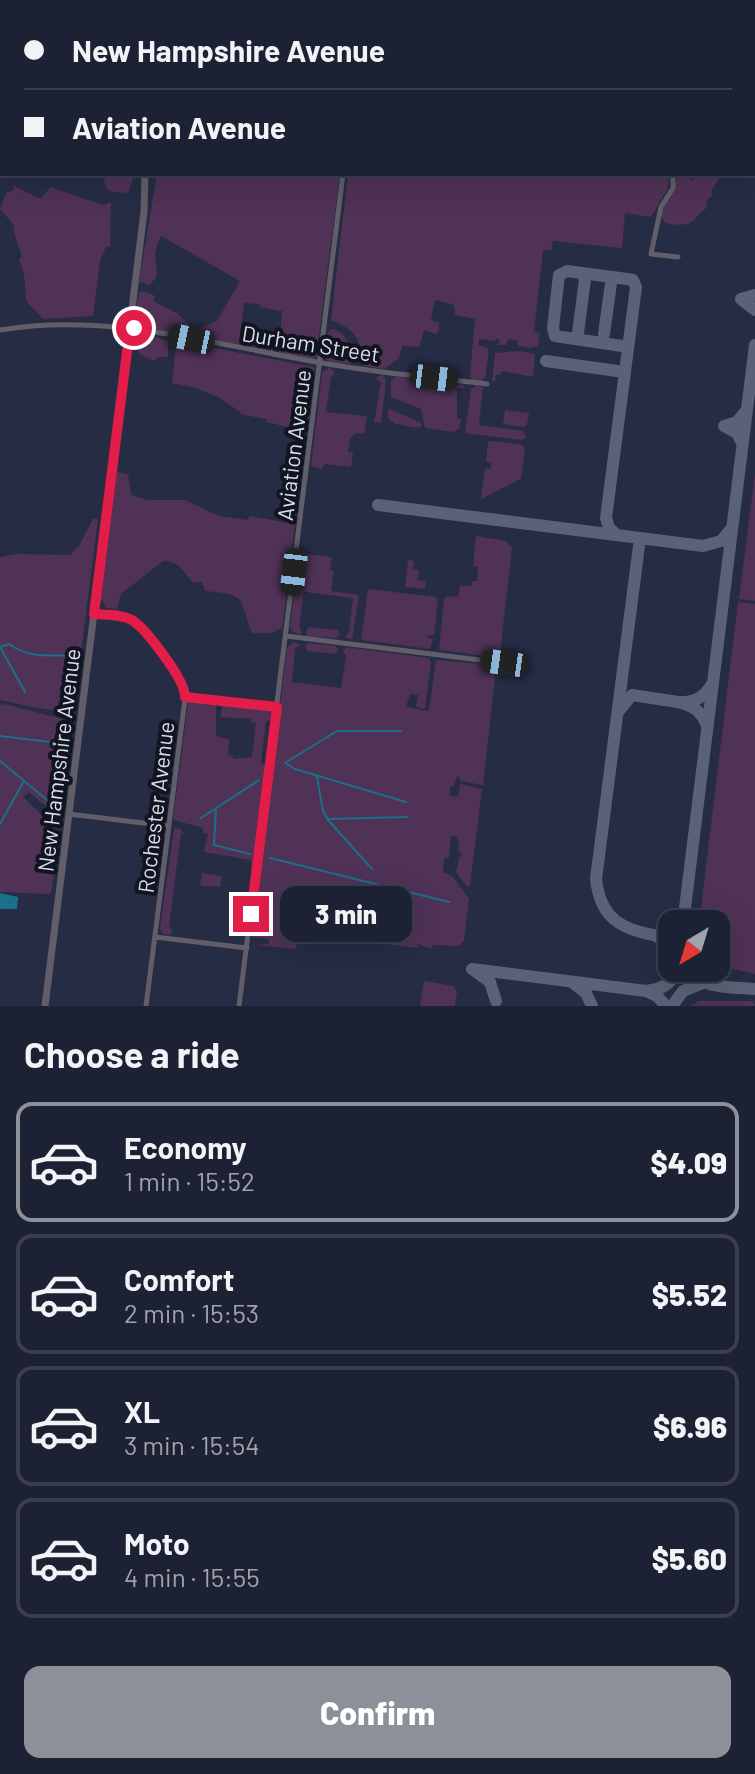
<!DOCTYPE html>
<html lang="en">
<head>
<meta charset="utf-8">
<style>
	:root { --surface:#1c2133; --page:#25293b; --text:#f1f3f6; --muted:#a0a3ac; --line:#3a3e4e; --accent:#8c9099 }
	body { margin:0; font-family:Barlow,sans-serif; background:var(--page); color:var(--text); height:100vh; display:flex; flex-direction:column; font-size:30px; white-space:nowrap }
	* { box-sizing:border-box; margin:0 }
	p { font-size:26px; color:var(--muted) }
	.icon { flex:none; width:44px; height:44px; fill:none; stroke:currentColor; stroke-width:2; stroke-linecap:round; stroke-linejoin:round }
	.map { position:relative; height:1006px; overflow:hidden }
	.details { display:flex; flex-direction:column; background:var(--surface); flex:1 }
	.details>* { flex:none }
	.banner { position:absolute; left:0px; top:0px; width:756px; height:176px; box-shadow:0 8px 32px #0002,0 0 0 2px var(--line); display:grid; align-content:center; height:176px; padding:0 24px; background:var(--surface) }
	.needle { width:52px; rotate:218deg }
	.tools { position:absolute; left:658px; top:910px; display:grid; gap:16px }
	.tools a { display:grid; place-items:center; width:72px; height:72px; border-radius:16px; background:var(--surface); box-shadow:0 8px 32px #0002,0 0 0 2px var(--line); font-size:40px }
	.end { position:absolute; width:36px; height:36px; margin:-18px; border:10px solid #e11d48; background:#fff; box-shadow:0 0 0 4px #fff }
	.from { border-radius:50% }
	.bubble { position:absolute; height:56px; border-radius:16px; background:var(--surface); box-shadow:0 8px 32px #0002,0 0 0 2px var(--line); font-size:26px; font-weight:800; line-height:56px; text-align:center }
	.car { position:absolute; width:24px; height:48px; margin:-24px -12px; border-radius:10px; box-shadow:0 0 6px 2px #0007; background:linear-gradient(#222 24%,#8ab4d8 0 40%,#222 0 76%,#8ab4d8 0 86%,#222 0) }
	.banner b { display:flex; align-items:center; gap:28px; height:76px; font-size:30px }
	.banner b+b { border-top:2px solid var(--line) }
	.banner i { width:20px; height:20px; background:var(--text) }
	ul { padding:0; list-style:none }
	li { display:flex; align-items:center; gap:24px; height:120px; margin:0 16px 12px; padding:0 8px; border:4px solid var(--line); border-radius:16px }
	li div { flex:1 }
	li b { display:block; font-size:30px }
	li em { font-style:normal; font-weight:800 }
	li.active { border-color:var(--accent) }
	li>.icon { width:72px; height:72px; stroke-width:1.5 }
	h2 { padding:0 24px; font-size:36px; line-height:96px }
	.action { display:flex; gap:16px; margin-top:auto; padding:16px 24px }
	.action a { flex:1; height:92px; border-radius:16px; background:var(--accent); color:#fff; font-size:32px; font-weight:800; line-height:92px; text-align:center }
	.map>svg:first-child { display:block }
	.green { fill:#4f3256 }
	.water { fill:#19708a }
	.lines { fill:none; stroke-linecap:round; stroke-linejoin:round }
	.stream { stroke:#19708a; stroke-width:2 }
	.taxiway { stroke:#5b6277; stroke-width:12 }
	.minor { stroke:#615e6a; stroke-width:5 }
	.tertiary { stroke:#615e6a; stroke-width:7 }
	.route { stroke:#e11d48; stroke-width:10 }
	.labels { text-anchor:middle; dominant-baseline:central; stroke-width:8; stroke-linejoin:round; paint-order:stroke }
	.street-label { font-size:22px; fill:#dadfef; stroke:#121520 }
</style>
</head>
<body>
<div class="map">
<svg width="755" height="1006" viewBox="0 0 755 1006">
	<rect width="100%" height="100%" fill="#252c44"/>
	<path class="green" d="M189,0H509L502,2Z
		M106,174H135L128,193L108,191L104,183Z
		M157,174H340L316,358L312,359L279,353L282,311L260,307V304L244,303L240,335L244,336L242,345L198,337L197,329L217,321L240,281L161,236C159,241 155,249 155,255C155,269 162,274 149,285L139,282Z
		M348,174H670L667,190L651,217L625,213L622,248L553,241L551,250H543L534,332L540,333L538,346L531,348L518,346V341L508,339L506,345H497L500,342L498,338L494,341L479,339L478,345L486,347L489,351L485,378L482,381L472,380L470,376L475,319L455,315L454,305L435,300L431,320L439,323V331L436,334L424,330L419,347L402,346L399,358L384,369L363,366C360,359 362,353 360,346C355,330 345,326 331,320Z
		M677,174H684L692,180L703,174H722L712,190V196L706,201L707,207C690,223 691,228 665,223L661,216C665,200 675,191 677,174Z
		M14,182L16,187L41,199L50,187L103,205L111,202L110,247H106L100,261L93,316L43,319L26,301L24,274L19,259L22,257L13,229L15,226L0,209L6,193L14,190Z
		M145,291L155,296L153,301L177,313L189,324V333L185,334C173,332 142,332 137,318C134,311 138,299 139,292Z
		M332,329C345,330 353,349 355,361L352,364L330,362L325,359L328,332Z
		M273,330L276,331L273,351L250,347V336L267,338L272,336Z
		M152,336L168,341V357H159L154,361L141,355L138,351L140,340Z
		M182,342L314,367L308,428L303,431L267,422V419L244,415L220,398L196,388L172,383L176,347Z
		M518,351L535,354L533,377L502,371L500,375H496L495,381H492L495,353Z
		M330,367L335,373L331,377L326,412L367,416L364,434L356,433L350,438L348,452L353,453L351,467L325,464L322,469L311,466L322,373Z
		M383,374L386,381L381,423L374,422L381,383L375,378Z
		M395,377L464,385L465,388H457V418L461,419L459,429L453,432L425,428L421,409L391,397V381Z
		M475,385L483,387V389L479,425L524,431L526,438L521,440L465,433L471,388H475Z
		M388,408L421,423L422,425L419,428L395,424L388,418Z
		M505,410L529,413L527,425L523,427L503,424Z
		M488,441L520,444L525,448L521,479L481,499L485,468L491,469V462H486Z
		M116,472L128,474L131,495L147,500H185L219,516L248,520L249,516L295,524L282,628L272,633H252C238,596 248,595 205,591L202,582L193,583C184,572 178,560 163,561L121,594L117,609L106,608L103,601L100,600Z
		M755,473V601L739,599Z
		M93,519H98L74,709C56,714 19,704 0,700V557L18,554L70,555L80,544Z
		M476,536L506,541L512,548L500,653L493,657L439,650L444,599L447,596L458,597L460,586H471L472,581H477L478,567L473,566Z
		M304,554L332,557L330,570L334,571L331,591L359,595L352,640L345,637L349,631L353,598L304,592L299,626L302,632L300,635L292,631L290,627L299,558Z
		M408,560L414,561L413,569L419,570L418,580L426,581L425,589L405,587Z
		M368,589L436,597L438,602L434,635H428L427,638L433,639L430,649L361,640Z
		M738,602L755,604V974L716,965V924H699Z
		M309,627L338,630L340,636L334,638L307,636V630Z
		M294,642L300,645L295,649L292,682L341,688L346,656L343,651L346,647L429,658L431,662L425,709L416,707L418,695L410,694L406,707L427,711L429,710L436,660L491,665L496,668L483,785L460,781V777L457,776L454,785L450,787V796L458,797L460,784L482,789L470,886L467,887L456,872L459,857H461L462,853L459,852L458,837L451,836L449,858H444L443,872L453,877L469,899L464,940L459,946L433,945L432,949L418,944L417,948L298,933L296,949L255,945L269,944V939L252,937L287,648Z
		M308,643L336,646L338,651L335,654L307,651L305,646Z
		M192,700L216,704V736L229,740L228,755L233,756V759L252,757L256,723L251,722V719L220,717L223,704L268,709L272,713V719L266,722L261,763L266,766L252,872L251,860L204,852L208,834L203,833V828L173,820L188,702Z
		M4,704L63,719L72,725L63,800L49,809L29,792L23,797L60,832L51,893L48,894L0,892V705Z
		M174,828L180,829L184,833H181L169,926L173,932L169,935L163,934L160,928Z
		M202,873L222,876L220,887L200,886Z
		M424,981L454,986L457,992L455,1006H420Z
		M699,1001H753L755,1006H690Z"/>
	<path class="water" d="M0,893L18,897L17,909H0Z"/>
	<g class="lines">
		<path class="stream" d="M285,0L287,2
			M25,692L0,647L9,644C31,660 52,654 77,656
			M401,731H337L285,763L295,769L406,802
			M0,736L58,743
			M0,761L53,805
			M317,777L323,811L328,820L372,869
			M216,808L214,845L250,854
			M201,818L259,780
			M328,819L407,817
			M0,824L24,781
			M270,858L449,902"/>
		<path class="taxiway" d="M755,295L741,299L755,310
			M578,333L585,279L581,273
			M604,334L611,283
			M546,361L617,371
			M742,443L737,433L724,426L737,422L745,412
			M378,505L703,546L721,541L730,530
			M617,535L609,528L606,518L636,287L633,280L627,279L567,271L559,275L553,328L555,336L622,346
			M640,538L596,879C600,916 619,929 654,935
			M618,712L632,695L678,702
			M707,726C702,712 693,705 678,702C694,703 704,698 712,684
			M683,924L755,345
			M672,930L663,935H654L672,946
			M684,968C700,989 731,987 755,989
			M572,982L586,993L592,1006
			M496,1001L490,982L472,969L646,991
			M666,1006L657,996L646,991C662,989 672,985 677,968
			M672,1006L683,991L703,983"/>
		<path class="minor" d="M674,0V2
			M673,174V188L661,207L651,254L678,257
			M0,330C102,313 201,341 300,359C362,371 425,377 487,384
			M94,614C107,615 121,614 132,621C146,628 181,675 186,691L146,1006
			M286,636L504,663
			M185,697L277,707
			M69,814L168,826
			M155,937L247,948
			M239,1006L343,174"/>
		<path class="tertiary" d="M49,0L52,2
			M754,71L755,70
			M45,1006L144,212L145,174"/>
	</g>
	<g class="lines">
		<path class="route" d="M134,328H130L94,614C107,615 121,614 132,620C146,629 186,681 185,697L277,707L251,914"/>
	</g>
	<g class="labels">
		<g class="street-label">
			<text transform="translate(311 343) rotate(9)">Durham Street</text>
			<text transform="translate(293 445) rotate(-83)">Aviation Avenue</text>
			<text transform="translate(58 760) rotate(-83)">New Hampshire Avenue</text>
			<text transform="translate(155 807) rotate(-83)">Rochester Avenue</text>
		</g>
	</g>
</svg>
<div class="tools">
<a><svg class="needle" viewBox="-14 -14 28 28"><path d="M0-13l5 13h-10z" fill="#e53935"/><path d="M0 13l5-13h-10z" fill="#a0a3ac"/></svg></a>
</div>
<i class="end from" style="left:134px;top:328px"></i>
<i class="end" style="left:251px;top:914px"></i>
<div class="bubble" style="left:280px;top:886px;width:132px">3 min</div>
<i class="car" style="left:191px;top:339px;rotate:282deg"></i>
<i class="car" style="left:434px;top:378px;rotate:97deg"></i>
<i class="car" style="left:294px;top:572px;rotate:187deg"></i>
<i class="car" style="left:504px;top:663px;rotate:278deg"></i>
<div class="banner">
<b><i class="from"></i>New Hampshire Avenue</b>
<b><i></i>Aviation Avenue</b>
</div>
</div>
<section class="details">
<h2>Choose a ride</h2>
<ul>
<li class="active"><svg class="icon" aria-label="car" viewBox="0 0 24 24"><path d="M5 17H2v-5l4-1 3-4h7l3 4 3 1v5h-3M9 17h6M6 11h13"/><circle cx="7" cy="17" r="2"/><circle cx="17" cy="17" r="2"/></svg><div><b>Economy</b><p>1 min · 15:52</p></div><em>$4.09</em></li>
<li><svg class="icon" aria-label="car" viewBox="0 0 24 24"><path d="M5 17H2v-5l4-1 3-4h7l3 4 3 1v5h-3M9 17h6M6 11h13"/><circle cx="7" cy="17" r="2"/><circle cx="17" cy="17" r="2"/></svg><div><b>Comfort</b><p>2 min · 15:53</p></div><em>$5.52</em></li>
<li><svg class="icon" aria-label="car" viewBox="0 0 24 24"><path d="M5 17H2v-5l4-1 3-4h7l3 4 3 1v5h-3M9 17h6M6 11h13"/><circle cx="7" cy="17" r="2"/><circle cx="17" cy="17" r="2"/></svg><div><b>XL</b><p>3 min · 15:54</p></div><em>$6.96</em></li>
<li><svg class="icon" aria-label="car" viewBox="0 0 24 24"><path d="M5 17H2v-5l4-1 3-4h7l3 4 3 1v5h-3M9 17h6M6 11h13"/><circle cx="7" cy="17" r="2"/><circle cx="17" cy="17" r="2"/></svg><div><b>Moto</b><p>4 min · 15:55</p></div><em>$5.60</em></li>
</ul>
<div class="action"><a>Confirm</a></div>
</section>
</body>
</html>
